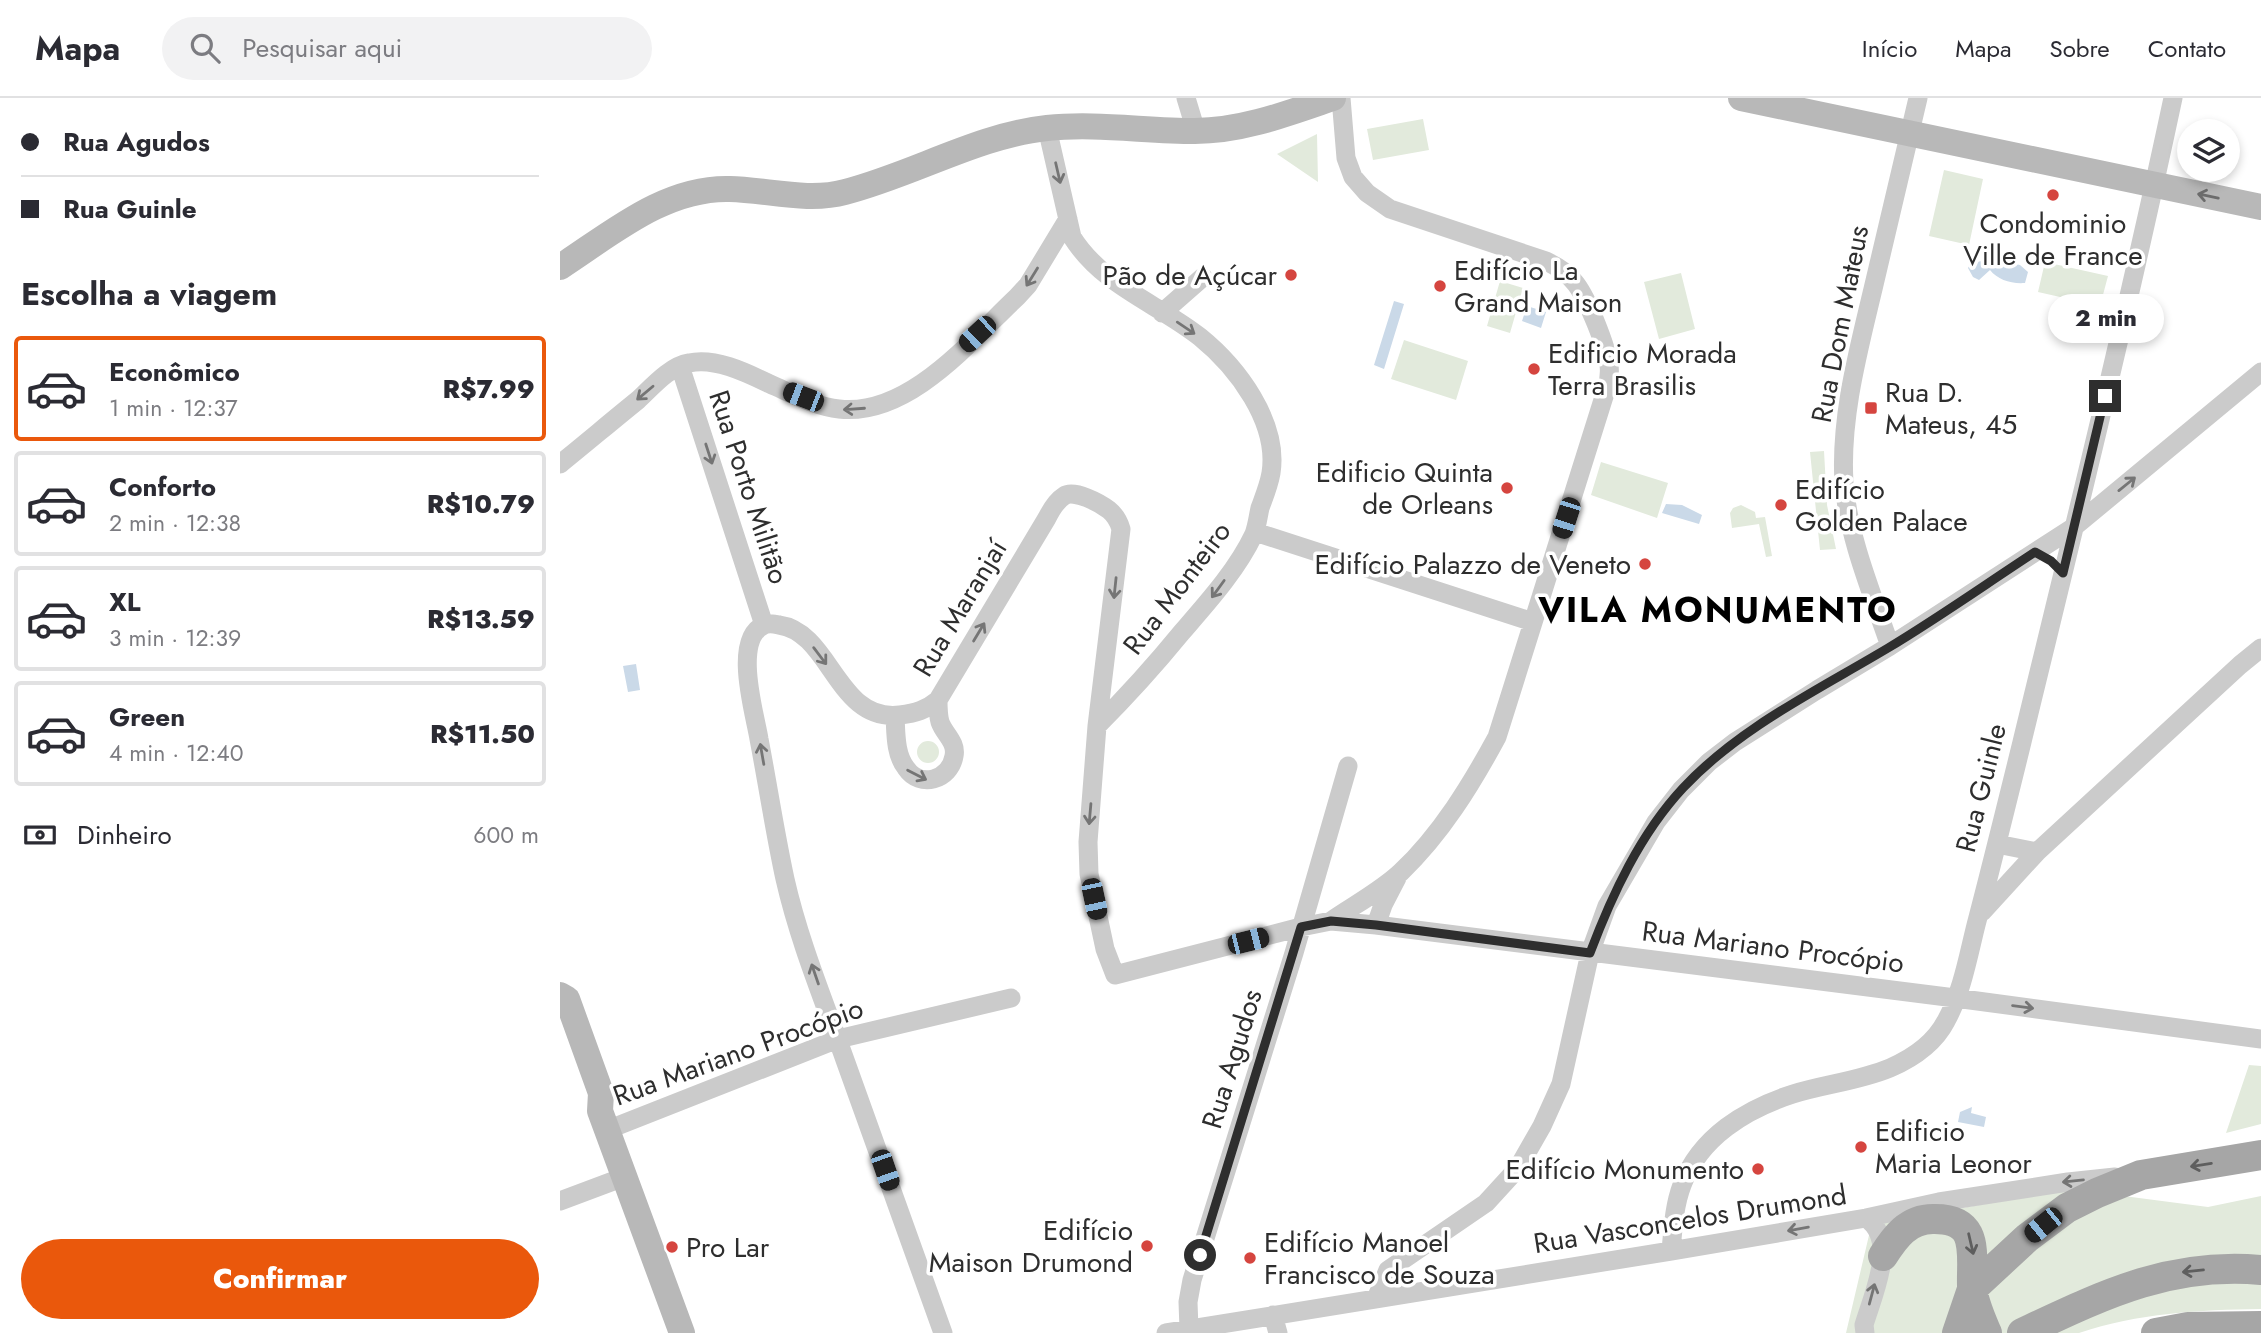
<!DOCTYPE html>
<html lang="pt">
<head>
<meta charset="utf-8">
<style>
	:root { --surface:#fff; --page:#f2f2f3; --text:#2b2b33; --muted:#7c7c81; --line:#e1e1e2; --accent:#ea580c }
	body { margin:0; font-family:Jost,sans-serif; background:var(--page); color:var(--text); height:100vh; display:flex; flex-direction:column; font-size:26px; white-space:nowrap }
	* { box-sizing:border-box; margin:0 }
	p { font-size:23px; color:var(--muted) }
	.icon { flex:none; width:38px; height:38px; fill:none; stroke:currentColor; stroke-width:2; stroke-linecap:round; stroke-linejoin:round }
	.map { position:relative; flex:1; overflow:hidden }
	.sheet { display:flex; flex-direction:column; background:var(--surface); width:560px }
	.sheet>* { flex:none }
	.hud { display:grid; align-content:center; height:154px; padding:0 21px; background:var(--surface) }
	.controls { position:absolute; left:1617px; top:21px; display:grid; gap:14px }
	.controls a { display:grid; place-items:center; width:63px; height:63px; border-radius:50%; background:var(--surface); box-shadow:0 4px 10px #0003; font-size:35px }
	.end { position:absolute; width:32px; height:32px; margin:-16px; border:9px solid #2e2e2e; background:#fff; box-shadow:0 0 0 4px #fff }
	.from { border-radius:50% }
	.bubble { position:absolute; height:49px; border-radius:24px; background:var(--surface); box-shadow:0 4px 10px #0003; font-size:23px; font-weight:800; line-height:49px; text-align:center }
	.car { position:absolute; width:21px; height:42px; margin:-21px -10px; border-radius:9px; box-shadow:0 0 5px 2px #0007; background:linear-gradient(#222 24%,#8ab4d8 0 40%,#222 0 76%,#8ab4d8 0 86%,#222 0) }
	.hud b { display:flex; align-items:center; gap:24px; height:66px; font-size:26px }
	.hud b+b { border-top:2px solid var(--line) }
	.hud i { width:18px; height:18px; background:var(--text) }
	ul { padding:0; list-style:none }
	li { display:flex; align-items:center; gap:21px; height:105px; margin:0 14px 10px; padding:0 7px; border:4px solid var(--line); border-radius:7px }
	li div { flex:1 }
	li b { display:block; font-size:26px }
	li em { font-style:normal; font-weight:800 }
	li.current { border-color:var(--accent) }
	li>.icon { width:63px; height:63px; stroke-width:1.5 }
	h2 { padding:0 21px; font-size:32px; line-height:84px }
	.pay { display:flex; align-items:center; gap:18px; height:77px; padding:0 21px; font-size:26px }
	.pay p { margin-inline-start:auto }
	.action { display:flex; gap:14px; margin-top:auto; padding:14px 21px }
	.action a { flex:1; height:80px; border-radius:42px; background:var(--accent); color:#fff; font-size:28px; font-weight:800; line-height:80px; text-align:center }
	header { display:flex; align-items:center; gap:42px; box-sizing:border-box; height:98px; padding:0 35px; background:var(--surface); border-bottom:2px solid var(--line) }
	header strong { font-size:33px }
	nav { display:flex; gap:38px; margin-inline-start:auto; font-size:24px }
	.search { width:490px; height:63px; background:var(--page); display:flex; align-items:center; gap:18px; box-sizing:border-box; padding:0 24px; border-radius:38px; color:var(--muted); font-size:26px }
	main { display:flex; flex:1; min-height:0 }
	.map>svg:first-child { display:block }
	.green { fill:#e2eadc }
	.water { fill:#cad9e8 }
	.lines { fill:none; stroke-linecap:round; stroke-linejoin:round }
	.street { stroke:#cbcbcb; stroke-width:19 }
	.secondary { stroke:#b8b8b8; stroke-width:26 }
	.primary { stroke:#a6a6a6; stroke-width:30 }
	.oneway { stroke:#757575 }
	.oneway2 { stroke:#6c6c6c }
	.oneway3 { stroke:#5e5e5e }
	.route { stroke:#2e2e2e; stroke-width:9 }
	.poi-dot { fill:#d5453f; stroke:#fff; stroke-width:2.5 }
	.labels { text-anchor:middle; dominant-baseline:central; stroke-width:7; stroke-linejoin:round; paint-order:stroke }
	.poi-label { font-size:28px; fill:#2e2e2e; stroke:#fff; text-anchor:start }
	.street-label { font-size:28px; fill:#2e2e2e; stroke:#fff }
	.district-label { font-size:35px; font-weight:bold; letter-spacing:2px; fill:#000; stroke:#fff }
</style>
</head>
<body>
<header>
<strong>Mapa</strong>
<div class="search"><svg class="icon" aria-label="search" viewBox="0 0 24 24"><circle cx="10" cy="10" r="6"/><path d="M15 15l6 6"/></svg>Pesquisar aqui</div>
<nav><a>Início</a><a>Mapa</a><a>Sobre</a><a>Contato</a></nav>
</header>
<main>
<section class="sheet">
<div class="hud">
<b><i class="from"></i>Rua Agudos</b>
<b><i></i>Rua Guinle</b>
</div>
<h2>Escolha a viagem</h2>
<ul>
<li class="current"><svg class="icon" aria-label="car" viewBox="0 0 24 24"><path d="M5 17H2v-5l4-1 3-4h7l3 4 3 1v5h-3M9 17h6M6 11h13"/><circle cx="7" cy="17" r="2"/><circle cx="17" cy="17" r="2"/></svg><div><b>Econômico</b><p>1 min · 12:37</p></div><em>R$7.99</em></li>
<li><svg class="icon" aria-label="car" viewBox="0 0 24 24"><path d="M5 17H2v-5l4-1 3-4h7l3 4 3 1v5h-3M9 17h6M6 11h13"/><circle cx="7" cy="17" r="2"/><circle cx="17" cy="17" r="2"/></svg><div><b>Conforto</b><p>2 min · 12:38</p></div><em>R$10.79</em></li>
<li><svg class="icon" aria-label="car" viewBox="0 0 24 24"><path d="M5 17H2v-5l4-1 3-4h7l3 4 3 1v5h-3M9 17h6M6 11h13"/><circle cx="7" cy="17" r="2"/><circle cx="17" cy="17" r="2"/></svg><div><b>XL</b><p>3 min · 12:39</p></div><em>R$13.59</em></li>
<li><svg class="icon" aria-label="car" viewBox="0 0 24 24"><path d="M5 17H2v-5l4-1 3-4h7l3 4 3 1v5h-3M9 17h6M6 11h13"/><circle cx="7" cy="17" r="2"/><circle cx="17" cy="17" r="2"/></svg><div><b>Green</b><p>4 min · 12:40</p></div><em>R$11.50</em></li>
</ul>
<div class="pay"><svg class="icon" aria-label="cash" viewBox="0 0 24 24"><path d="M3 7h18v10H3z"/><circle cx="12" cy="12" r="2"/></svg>Dinheiro<p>600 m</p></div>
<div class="action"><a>Confirmar</a></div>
</section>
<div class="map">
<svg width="1701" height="1235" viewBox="0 0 1701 1235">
	<rect width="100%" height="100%" fill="#fff"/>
	<path class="green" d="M863,21L869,52L813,62L807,31Z
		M757,36L758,84L717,56Z
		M1384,72L1423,81L1409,147L1369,138Z
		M1485,164L1548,178L1540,208L1478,194Z
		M1121,175L1135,231L1099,241L1084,184Z
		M940,183L963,190L950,235L927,228Z
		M844,242L908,263L896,302L831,281Z
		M1264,353L1267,407L1276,451L1260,452L1250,354Z
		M1041,364L1108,385L1097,420L1031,397Z
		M1181,407L1195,414L1196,420L1205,419L1212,458L1206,459L1199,426L1172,430L1170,415L1173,410Z
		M357 654a11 11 0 1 1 22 0a11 11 0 1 1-22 0Z
		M1689,967L1701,968V1026L1666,1035Z
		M1510,1091L1648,1109L1701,1098V1211C1639,1212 1578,1215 1519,1235H1286L1310,1133L1317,1125Z"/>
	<path class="water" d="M1426,158L1434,166L1437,162L1460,167L1468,174L1465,185C1451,186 1438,182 1430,172L1419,182L1413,179L1408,170L1411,165L1422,163Z
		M834,203L844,206L824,271L814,267Z
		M967,208L986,214L981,230L962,223Z
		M1106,406L1122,407L1142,417L1139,426L1102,415Z
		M76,566L80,592L68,594L63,568Z
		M1412,1009L1411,1015L1426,1019L1424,1029L1398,1024L1400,1014Z"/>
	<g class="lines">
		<path class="street" d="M626,0L636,33
			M487,30L512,139C543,188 597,205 640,239C677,269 719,324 711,375C709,387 704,399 700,410C698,419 697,428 694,436C677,472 648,504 622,534C595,567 567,598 537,628
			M602,215L643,179
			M120,268L204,527
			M0,366C26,345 52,323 78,302C92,289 110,268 129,265C155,259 187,275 210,286C231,295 256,309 279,311C349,319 411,242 457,199L468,187L508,121
			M695,434L973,524
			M1330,548C1313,498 1288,439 1284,385C1280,320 1298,254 1313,191C1328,128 1343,64 1358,0
			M335,618C336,635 335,656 346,670C360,691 390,682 394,658C397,644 384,636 380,624C378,617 378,609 378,602
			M1437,746L1477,754
			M1422,814L1477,754L1680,567L1701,550
			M771,823C794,807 821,793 841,774C881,736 911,687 937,639L1047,289C1049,282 1050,275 1049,267C1046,247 1028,202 1016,186C1008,175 998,169 986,163L830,111L807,95L793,79L786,60L781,0
			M816,827L823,807L837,780
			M47,1032L278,941L451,900
			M0,1103L64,1079
			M1111,1153C1113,1131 1114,1108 1122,1087C1140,1039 1186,1011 1233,996C1265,986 1299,983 1330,970C1353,960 1374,946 1386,923C1402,894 1408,859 1416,827C1432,766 1447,705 1462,644C1514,430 1567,216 1613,0
			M816,1201L828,1172L926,1105L958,1070L982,1028L1001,986L1030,855L1047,808L1096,724L1121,692L1149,664L1175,644L1257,592L1330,548L1514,429L1701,274
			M713,1217L718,1235
			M629,1231L628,1204L632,1182L734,855L788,668
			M383,1235C351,1144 318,1053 285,962C264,903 239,843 225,781C215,735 208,688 199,641C195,616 172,541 204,527C208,525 215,526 219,527C271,534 277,625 340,617C356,615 366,612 378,602L487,420C491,412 496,403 504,398C514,391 540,405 549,412C555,417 559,424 561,431L537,628L528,744L529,776L545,851L555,877L741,829L771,823L816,827L1395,900L1701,941
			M606,1235L1111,1153L1306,1120L1379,1104L1508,1084L1555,1079
			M1305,1235L1304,1227C1313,1196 1339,1142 1306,1120"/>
		<path class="secondary" d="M1181,0L1701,109
			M0,169C51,136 105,89 170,91C208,92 248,104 285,94C352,77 419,37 487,30C536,25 585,33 635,33C682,33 729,15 773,0
			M0,897L7,901L41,995L40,1013L122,1235"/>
		<path class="primary" d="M1323,1158C1335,1139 1348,1121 1373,1121C1421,1120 1411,1156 1412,1188C1413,1204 1421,1221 1427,1235
			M1397,1235L1412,1191L1467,1140L1507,1110L1537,1095L1581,1077L1701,1057
			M1462,1235C1543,1197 1609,1164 1701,1172
			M1596,1235L1628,1229L1701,1228"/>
	</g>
	<defs><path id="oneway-shaft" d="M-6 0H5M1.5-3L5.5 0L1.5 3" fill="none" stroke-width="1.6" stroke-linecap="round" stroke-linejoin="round" transform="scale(1.75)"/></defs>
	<g class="oneway">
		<use href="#oneway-shaft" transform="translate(498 75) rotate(77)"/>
		<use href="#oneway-shaft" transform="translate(472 179) rotate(122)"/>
		<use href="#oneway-shaft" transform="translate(626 230) rotate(34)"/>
		<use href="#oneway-shaft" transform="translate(85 295) rotate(140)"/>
		<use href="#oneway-shaft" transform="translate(294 311) rotate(176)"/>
		<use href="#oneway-shaft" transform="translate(149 356) rotate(72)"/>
		<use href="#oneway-shaft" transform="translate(1567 386) rotate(-39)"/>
		<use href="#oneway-shaft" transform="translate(555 490) rotate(96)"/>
		<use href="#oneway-shaft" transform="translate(658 491) rotate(126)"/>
		<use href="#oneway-shaft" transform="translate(419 534) rotate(-59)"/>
		<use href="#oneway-shaft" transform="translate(260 558) rotate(53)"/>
		<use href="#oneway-shaft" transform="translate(202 656) rotate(-100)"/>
		<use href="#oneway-shaft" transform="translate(357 677) rotate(27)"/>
		<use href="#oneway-shaft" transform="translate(530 716) rotate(95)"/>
		<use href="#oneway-shaft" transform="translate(255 876) rotate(-109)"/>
		<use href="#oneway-shaft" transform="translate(1463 909) rotate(8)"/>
		<use href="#oneway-shaft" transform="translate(1513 1083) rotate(174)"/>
		<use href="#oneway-shaft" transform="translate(1238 1131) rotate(170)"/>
		<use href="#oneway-shaft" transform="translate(1312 1196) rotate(-75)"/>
	</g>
	<use class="oneway2" href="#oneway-shaft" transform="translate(1648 98) rotate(-168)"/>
	<g class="oneway3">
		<use href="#oneway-shaft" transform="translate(1641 1067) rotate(171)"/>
		<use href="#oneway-shaft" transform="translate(1411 1146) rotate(77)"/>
		<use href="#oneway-shaft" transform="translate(1633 1173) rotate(174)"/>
	</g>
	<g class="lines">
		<path class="route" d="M640,1157L741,829L771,823L816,827L1030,855C1052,797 1080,736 1123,690C1180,629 1258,592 1328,550C1378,520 1426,486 1475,454L1491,463L1503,475L1545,298"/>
	</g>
	<g class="poi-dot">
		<circle cx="1493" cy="97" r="7"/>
		<circle cx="731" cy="177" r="7"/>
		<circle cx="880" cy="188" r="7"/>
		<circle cx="974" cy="271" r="7"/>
		<rect x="1304" y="303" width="14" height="14" rx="3.5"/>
		<circle cx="947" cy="390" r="7"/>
		<circle cx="1221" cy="407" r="7"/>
		<circle cx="1085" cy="466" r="7"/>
		<circle cx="1301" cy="1049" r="7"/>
		<circle cx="1198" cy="1071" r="7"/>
		<circle cx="587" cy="1148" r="7"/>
		<circle cx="112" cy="1149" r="7"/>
		<circle cx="690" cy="1160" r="7"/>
	</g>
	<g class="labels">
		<g class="poi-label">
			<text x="1493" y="125" text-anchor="middle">Condominio<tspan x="1493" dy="32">Ville de France</tspan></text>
			<text x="894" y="172">Edifício La<tspan x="894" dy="32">Grand Maison</tspan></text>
			<text x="717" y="177" text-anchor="end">Pão de Açúcar</text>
			<text x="988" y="255">Edificio Morada<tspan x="988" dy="32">Terra Brasilis</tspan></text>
			<text x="1325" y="294">Rua D.<tspan x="1325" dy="32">Mateus, 45</tspan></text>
			<text x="933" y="374" text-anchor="end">Edificio Quinta<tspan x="933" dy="32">de Orleans</tspan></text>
			<text x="1235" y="391">Edifício<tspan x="1235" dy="32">Golden Palace</tspan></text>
			<text x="1071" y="466" text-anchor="end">Edifício Palazzo de Veneto</text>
			<text x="1315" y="1033">Edificio<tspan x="1315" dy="32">Maria Leonor</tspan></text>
			<text x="1184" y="1071" text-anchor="end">Edifício Monumento</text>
			<text x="573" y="1132" text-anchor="end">Edifício<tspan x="573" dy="32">Maison Drumond</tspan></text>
			<text x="704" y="1144">Edifício Manoel<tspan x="704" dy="32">Francisco de Souza</tspan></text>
			<text x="126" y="1149">Pro Lar</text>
		</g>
		<g class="street-label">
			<text transform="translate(1280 226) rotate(-79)">Rua Dom Mateus</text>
			<text transform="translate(189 389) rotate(72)">Rua Porto Militão</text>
			<text transform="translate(617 490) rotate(-53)">Rua Monteiro</text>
			<text transform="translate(400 510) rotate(-59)">Rua Maranjaí</text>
			<text transform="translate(1421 690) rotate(-76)">Rua Guinle</text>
			<text transform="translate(1213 849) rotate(7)">Rua Mariano Procópio</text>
			<text transform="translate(178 954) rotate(-20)">Rua Mariano Procópio</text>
			<text transform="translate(672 961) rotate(-73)">Rua Agudos</text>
			<text transform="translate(1130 1121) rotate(-9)">Rua Vasconcelos Drumond</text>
		</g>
		<g class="district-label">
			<text x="1158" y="512">VILA MONUMENTO</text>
		</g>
	</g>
</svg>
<div class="controls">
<a><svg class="icon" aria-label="layers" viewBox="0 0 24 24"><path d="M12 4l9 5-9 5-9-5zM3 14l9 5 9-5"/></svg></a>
</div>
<i class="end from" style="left:640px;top:1157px"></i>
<i class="end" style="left:1545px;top:298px"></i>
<div class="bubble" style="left:1488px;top:196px;width:116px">2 min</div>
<i class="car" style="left:417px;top:236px;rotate:227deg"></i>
<i class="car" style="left:243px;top:299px;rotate:291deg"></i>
<i class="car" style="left:1006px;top:420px;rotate:198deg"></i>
<i class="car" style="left:534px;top:801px;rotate:168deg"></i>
<i class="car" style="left:688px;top:843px;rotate:76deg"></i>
<i class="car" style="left:325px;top:1072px;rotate:161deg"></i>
<i class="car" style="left:1483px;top:1127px;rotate:231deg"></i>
</div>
</main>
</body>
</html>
